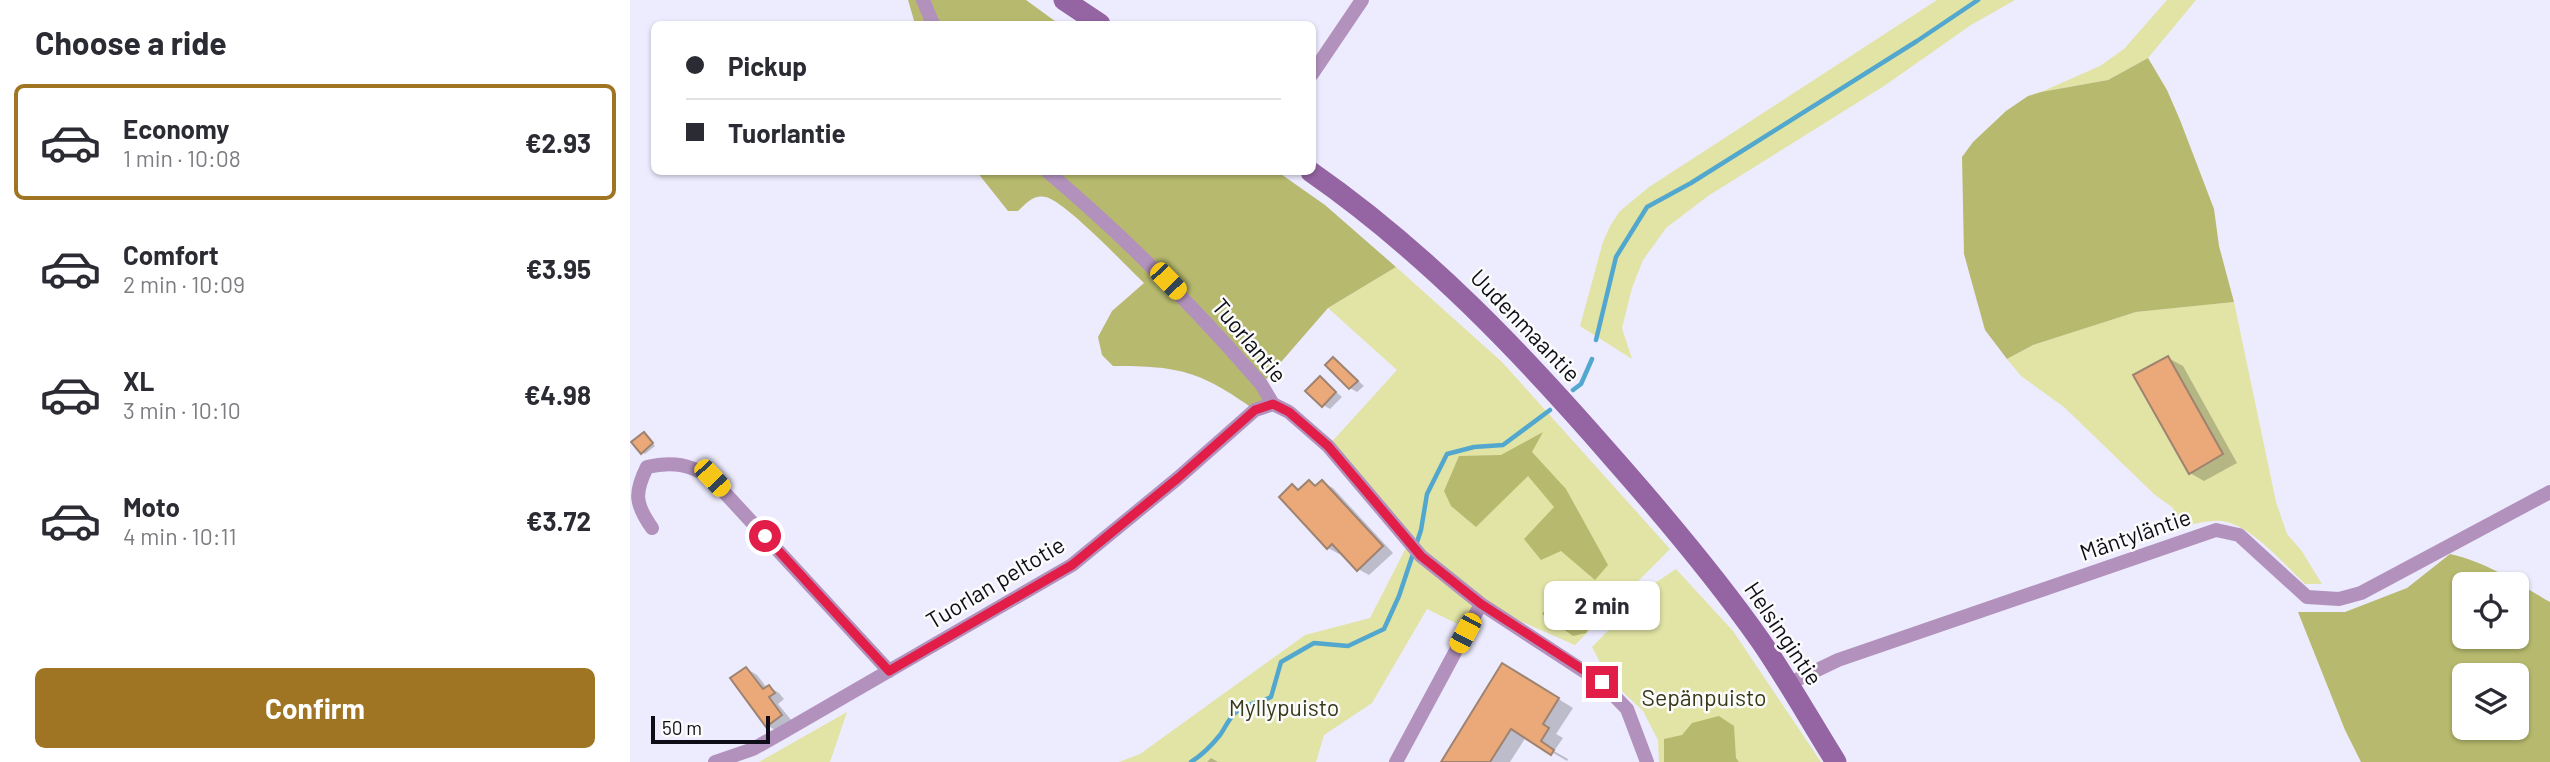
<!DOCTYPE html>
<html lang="en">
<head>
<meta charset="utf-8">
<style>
	:root { --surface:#fff; --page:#f7f7f7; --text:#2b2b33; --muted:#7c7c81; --line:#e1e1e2; --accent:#9f7524 }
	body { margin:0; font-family:Barlow,sans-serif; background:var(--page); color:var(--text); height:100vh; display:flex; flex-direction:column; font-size:26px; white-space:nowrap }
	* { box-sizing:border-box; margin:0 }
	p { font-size:23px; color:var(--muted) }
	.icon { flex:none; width:38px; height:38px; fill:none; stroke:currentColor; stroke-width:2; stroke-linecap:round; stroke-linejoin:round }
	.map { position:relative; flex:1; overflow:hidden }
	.sheet { display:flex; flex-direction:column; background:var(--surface); width:630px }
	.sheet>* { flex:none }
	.guide { position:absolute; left:21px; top:21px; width:665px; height:154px; border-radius:10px; box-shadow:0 2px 5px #0004; display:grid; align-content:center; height:154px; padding:0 35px; background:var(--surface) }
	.buttons { position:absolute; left:1822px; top:572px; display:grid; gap:14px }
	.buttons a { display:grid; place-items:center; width:77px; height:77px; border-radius:10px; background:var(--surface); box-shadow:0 2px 5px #0004; font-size:35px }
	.scale { position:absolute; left:21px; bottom:18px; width:119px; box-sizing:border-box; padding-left:7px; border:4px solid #0e0d17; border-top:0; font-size:19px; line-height:24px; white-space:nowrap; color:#0e0d17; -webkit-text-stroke:5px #fbfbfb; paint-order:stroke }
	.end { position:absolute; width:32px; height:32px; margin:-16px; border:9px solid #e11d48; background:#fff; box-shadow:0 0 0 4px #fff }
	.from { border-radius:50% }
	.bubble { position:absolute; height:49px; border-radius:10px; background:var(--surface); box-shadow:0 2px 5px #0004; font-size:23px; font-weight:700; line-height:49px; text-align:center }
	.car { position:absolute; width:21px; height:42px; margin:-21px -10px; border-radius:9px; box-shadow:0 0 5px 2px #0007; background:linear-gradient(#f5c518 24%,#345 0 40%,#f5c518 0 76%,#345 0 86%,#f5c518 0) }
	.guide b { display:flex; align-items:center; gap:24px; height:66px; font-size:26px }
	.guide b+b { border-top:2px solid var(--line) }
	.guide i { width:18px; height:18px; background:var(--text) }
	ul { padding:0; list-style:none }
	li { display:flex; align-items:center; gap:21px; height:116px; margin:0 14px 10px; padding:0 21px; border:4px solid transparent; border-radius:10px }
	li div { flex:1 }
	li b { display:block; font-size:26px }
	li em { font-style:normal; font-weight:700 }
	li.selected { border-color:var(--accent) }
	li>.icon { width:63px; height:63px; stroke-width:1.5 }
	h2 { padding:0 35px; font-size:32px; line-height:84px }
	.action { display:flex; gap:14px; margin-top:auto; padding:14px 35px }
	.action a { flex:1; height:80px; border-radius:10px; background:var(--accent); color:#fff; font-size:28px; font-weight:700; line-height:80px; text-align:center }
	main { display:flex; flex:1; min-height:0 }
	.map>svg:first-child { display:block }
	.green { fill:#e1e4a4 }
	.forest { fill:#b7ba6e; fill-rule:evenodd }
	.shadow { fill:#0003 }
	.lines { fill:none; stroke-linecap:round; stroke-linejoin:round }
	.stream { stroke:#52a7ce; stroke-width:4.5 }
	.building { fill:#eba97a; stroke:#9e8370; stroke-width:2 }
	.street { stroke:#b292bd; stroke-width:14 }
	.secondary { stroke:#9564a3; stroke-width:21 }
	.route { stroke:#e11d48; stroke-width:9 }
	.labels { text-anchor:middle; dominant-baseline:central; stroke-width:5; stroke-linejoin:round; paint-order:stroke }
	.street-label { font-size:23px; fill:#0e0d17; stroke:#fbfbfb }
	.park-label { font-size:23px; fill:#373817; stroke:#fbfbfb }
</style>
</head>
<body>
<main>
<section class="sheet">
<h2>Choose a ride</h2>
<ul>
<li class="selected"><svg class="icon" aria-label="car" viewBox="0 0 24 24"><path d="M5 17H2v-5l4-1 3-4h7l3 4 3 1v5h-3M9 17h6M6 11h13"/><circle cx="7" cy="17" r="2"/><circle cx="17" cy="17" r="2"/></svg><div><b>Economy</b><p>1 min · 10:08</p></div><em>€2.93</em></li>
<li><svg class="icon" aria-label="car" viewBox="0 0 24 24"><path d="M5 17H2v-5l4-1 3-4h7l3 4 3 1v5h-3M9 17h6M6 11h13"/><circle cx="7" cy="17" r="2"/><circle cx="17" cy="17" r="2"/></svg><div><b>Comfort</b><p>2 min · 10:09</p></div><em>€3.95</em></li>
<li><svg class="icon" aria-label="car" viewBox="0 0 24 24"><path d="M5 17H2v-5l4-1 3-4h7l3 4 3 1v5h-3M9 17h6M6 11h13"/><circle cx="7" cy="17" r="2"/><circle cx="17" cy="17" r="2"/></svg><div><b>XL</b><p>3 min · 10:10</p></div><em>€4.98</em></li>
<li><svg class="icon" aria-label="car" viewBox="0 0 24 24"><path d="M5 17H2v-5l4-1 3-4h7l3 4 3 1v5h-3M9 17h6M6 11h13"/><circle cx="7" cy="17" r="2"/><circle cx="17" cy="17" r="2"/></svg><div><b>Moto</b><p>4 min · 10:11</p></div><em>€3.72</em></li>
</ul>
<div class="action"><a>Confirm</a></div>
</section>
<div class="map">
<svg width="1920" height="762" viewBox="0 0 1920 762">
	<rect width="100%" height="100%" fill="#edebfe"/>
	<path class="green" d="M1307,0H1385L1341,25L1254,86L1078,196L1036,228L1013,260L1002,288L992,328L1002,359L950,326L973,242L980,226L990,211L1019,187Z
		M1537,0H1566L1518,58L1478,80L1411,92L1470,66L1494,49Z
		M766,267L872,362L1040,549L945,645L851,604L838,629L797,609L742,703L694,735L686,762H489L510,754L675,635L740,618L779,542L698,446L767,370L698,308Z
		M1604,302L1646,502L1657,534L1671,550L1692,584H1675C1655,565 1620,524 1592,521C1576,520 1563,524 1549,529L1551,522L1542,507L1525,495L1434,407L1391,376L1377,359L1403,345L1506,312Z
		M1046,569L1103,631L1191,762H1029L1028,740L1013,711L978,678L962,647L1025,583Z
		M217,712L200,762H129Z"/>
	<path class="forest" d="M278,0H396L429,24H285Z
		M1518,58L1537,90L1550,120L1584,209L1589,246L1604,302L1506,312L1403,345L1377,359L1355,330L1334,254L1332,157L1343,142L1376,111L1398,96L1411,92L1478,80Z
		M347,172H648L695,205L766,267L698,308L632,384L643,404L625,410C570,371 550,366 483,366L472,355L468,337L482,311L514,283C496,266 437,203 416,197C404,194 396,203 388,211H378Z
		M913,432L902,452L936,489L978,565L965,580L931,551L911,560L894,539L924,507L898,476L846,527L821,506L814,491L829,456L871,455Z
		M1820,554C1857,562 1887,583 1920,602V762H1731L1715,730L1668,612H1715L1777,588ZM1834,584H1886V637H1834ZM1834,676H1886V728H1834Z
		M929,590L974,602L956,633L943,636L912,614Z
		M1089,716L1104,726L1106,758L1109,762H1034V739L1052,735L1062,723Z"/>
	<path class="shadow" d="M1538,358L1553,366L1607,463L1574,481L1560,473Z
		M703,359L734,386L727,392L720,388Z
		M690,378L712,397L700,409L693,405Z
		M17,436L25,446L15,454L12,452Z
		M679,482L687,487L692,482L703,488L763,553L739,575L728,569L712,551L709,554L698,548L663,486L670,491Z
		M117,669L127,675L137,688L139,687L149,693L154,699L148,704L162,721L148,732L137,725Z
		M887,673L943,708L926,734L933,738L924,751L938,759L937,761L896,737L880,762H813Z
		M581,758L588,762H589H577Z"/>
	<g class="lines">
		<path class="stream" d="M966,340L986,257L1017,207L1061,183L1287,41L1348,0
			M943,390L951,384L962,359
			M561,762C572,755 582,745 590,735C595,728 599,718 606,712C616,703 629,703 641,697L651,662L684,643L718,646L754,629L769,596L791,530L797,494L817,454L844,447L873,445L920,410"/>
	</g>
	<path class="building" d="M1538,356L1593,454L1559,474L1503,375Z
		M703,357L728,381L719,389L695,365Z
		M690,376L706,392L692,407L675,391Z
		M14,432L23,443L11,454L1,442Z
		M679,480L685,486L692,480L753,546L727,571L702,544L697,549L649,497L662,484L668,490Z
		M872,663L929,698L913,724L919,728L911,741L924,750L921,755L881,729L860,762H811Z
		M116,667L133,689L139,685L145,693L139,697L152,715L136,727L100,678Z"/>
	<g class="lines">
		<path class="street" d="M293,0L303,24
			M682,74L732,0
			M418,172C496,238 564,306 631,384L643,404L659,412L698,446L791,556L851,604L972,683L997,709L1017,762
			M22,528C5,504 4,493 17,467C42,461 61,464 82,479L259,671
			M1158,684L1208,660L1586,530L1609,535L1677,597L1709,599L1731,593L1920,492
			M85,762L123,749L155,731L442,565L548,478L625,410L643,404
			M766,762L851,604"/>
		<path class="secondary" d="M434,0L470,24
			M681,172C796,252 892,353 984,459C1035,517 1085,576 1130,640C1157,679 1181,722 1206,762"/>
	</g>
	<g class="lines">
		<path class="route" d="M135,536L259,671L442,565L548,478L625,410L643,404L659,412L698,446L791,556L851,604L972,682"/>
	</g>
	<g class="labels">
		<g class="street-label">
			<text transform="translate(896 325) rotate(46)">Uudenmaantie</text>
			<text transform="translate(620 340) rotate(50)">Tuorlantie</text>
			<text transform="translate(1505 534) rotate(-19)">Mäntyläntie</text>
			<text transform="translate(365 582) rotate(-31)">Tuorlan peltotie</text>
			<text transform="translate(1154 633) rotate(56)">Helsingintie</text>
		</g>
		<g class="park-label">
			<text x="1074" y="697">Sepänpuisto</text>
			<text x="654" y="707">Myllypuisto</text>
		</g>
	</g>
</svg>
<div class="buttons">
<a><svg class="icon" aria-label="locate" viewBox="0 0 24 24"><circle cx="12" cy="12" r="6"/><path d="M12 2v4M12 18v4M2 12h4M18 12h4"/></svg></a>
<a><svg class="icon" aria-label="layers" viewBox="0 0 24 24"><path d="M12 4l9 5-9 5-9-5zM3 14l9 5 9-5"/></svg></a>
</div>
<div class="scale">50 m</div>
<i class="end from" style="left:135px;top:536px"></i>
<i class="end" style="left:972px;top:682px"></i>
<div class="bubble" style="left:914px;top:581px;width:116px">2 min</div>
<i class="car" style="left:538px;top:281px;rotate:136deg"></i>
<i class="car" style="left:82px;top:478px;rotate:137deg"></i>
<i class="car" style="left:835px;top:633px;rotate:208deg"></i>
<div class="guide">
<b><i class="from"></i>Pickup</b>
<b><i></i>Tuorlantie</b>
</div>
</div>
</main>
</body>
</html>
